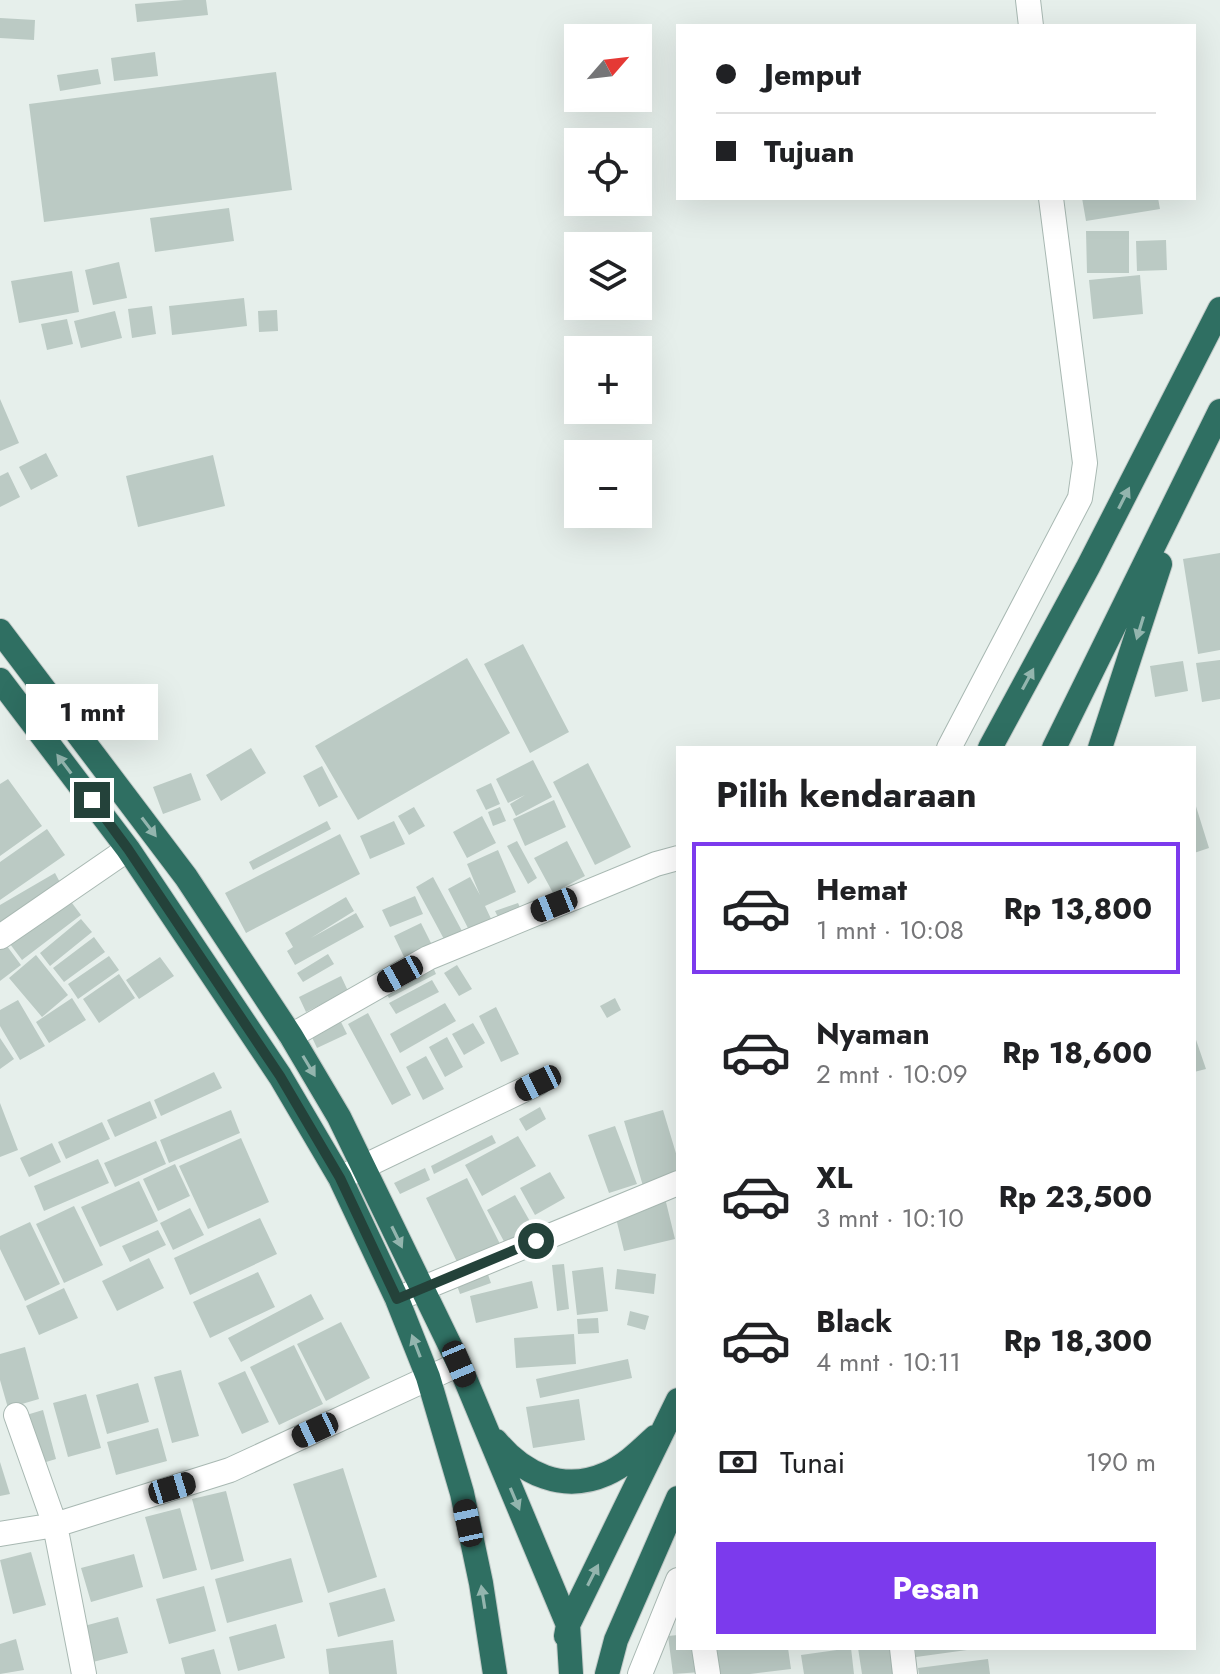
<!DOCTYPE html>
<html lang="id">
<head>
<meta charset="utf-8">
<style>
	:root { --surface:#fff; --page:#f2f2f2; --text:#202124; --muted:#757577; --line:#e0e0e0; --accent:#7c3aed }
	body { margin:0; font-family:Jost,sans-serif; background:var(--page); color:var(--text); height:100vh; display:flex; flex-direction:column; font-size:30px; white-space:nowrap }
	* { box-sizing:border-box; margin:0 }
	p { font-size:26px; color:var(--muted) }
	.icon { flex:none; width:44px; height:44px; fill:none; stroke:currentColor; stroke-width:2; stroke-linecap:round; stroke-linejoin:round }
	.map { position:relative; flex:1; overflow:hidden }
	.side { position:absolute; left:676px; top:746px; width:520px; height:904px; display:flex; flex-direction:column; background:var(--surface); border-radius:0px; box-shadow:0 8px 32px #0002 }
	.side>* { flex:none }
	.banner { position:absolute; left:676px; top:24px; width:520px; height:176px; border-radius:0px; box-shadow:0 8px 32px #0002; display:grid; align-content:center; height:176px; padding:0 40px; background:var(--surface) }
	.needle { width:52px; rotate:62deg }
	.tools { position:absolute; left:564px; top:24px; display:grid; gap:16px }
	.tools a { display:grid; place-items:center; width:88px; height:88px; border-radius:0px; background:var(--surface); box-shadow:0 8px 32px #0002; font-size:40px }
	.end { position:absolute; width:36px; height:36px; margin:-18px; border:10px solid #24423a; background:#fff; box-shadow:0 0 0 4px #fff }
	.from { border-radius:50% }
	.bubble { position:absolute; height:56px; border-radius:0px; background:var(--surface); box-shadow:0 8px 32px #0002; font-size:26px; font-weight:700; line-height:56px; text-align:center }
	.car { position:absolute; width:24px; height:48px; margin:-24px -12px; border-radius:10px; box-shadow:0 0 6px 2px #0007; background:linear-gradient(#222 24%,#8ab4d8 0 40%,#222 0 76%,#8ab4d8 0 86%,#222 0) }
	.banner b { display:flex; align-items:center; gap:28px; height:76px; font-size:30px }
	.banner b+b { border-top:2px solid var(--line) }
	.banner i { width:20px; height:20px; background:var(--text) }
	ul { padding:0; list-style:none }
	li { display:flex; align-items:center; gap:24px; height:132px; margin:0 16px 12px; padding:0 24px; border:4px solid transparent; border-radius:0px }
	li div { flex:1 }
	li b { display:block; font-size:30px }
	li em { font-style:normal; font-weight:700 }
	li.active { border-color:var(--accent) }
	li>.icon { width:72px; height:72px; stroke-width:1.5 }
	h2 { padding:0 40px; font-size:36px; line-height:96px }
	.pay { display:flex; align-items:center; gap:20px; height:88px; padding:0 40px; font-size:30px }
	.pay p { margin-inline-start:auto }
	.action { display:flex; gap:16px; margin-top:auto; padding:16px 40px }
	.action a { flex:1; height:92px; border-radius:0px; background:var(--accent); color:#fff; font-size:32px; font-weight:700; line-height:92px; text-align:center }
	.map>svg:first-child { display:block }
	.building { fill:#bbcac4 }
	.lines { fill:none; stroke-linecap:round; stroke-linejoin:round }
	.minor-casing { stroke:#a8b8b2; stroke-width:26 }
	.highway-casing { stroke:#c2cac8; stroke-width:26 }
	.minor { stroke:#fff; stroke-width:24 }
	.highway { stroke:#2f6f62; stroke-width:24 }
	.oneway { fill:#93b5ae }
	.route { stroke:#24423a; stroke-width:10 }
</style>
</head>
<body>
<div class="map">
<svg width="1220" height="1674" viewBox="0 0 1220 1674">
	<rect width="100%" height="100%" fill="#e6efeb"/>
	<path class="building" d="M184,0H206L208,15L137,22L135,4Z
		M0,18L35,20L34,40L0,38Z
		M155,52L158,76L114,81L111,58Z
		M98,69L101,84L60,91L57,75Z
		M276,72L292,190L44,222L29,104Z
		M1082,198H1158L1160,209L1086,221Z
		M229,208L234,241L155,252L150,218Z
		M1086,231H1129V273H1087Z
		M1166,240L1167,270L1137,271L1136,241Z
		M119,262L127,298L93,305L85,270Z
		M72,271L79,312L19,323L11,281Z
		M1140,275L1143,314L1093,319L1089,280Z
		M244,298L247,326L172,335L169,306Z
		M152,306L156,334L132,338L128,309Z
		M277,310L278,331L259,332L258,311Z
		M115,311L122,338L81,348L74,321Z
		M67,319L73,344L47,350L41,324Z
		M0,399L19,443L0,451Z
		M46,453L58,476L31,490L19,467Z
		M213,455L225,506L138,527L126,476Z
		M8,472L20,497L0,507V476Z
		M1220,553V650L1198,654L1183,559Z
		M523,644L569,732L530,753L484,664Z
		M467,658L510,733L358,820L315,746Z
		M1220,660V699L1202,702L1196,663Z
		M1183,661L1188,691L1155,697L1150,666Z
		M251,748L266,773L221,801L206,775Z
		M533,760L552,797L516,816L510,804L525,795L508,803L496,779Z
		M588,763L631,847L595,865L553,782Z
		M322,766L338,797L319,807L303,776Z
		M191,773L201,800L163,814L153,787Z
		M8,779L42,826L0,856V784Z
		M491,783L500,804L486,810L476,790Z
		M554,800L566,827L525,846L513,819Z
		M1194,800L1209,848L1194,853Z
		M414,807L425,826L409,835L398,816Z
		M500,807L506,821L493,826L488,812Z
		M482,816L496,843L467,858L453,832Z
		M327,821L331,829L253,870L249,862Z
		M394,821L405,844L370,859L360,836Z
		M47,829L65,855L0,900V862Z
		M340,834L360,874L246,933L225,893Z
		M517,841L537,878L528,884L507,846Z
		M567,841L585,876L553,893L534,858Z
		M498,850L516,892L485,906L493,923L471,934L448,889L470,877L480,895L467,864Z
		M55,873L64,890L0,927V905Z
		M433,877L462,931L445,941L416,887Z
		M66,895L81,915L22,960L7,940Z
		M415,896L423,914L390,927L382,910Z
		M346,897L354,911L311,938L356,913L364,927L295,965L287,951L293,947L285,933Z
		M518,903L522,912L500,921L495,911Z
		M81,919L92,932L50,966L40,953Z
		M421,923L432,945L405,959L394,936Z
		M94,937L105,952L64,982L53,968Z
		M4,942L21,965L0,981V945Z
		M328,954L334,964L303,982L297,973Z
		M36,955L68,995L42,1017L9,978Z
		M109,956L119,970L78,999L68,984Z
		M160,957L174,976L139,999L126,980Z
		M431,963L436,974L389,998L383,987Z
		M457,965L472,989L459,996L444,973Z
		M119,974L135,998L99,1023L83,999Z
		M341,976L348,991L306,1012L299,997Z
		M432,980L439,992L396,1014L389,1003Z
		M72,998L86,1020L49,1043L36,1022Z
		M615,998L621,1010L607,1018L600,1006Z
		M18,1000L45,1046L20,1060L0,1026V1010Z
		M445,1003L456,1021L400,1053L390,1034Z
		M496,1007L519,1054L501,1062L479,1016Z
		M368,1013L411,1095L392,1105L348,1024Z
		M339,1018L347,1034L317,1048L309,1031Z
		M473,1023L485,1043L464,1055L452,1034Z
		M1194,1034L1206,1069L1194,1072Z
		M447,1037L463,1067L445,1077L429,1047Z
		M0,1038L14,1059L0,1069Z
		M426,1056L444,1089L423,1100L406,1067Z
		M214,1072L222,1088L161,1116L154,1100Z
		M150,1101L157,1118L115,1137L107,1120Z
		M0,1103L18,1150L0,1157Z
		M540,1107L546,1119L526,1131L519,1119Z
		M231,1110L240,1133L169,1163L160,1140Z
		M663,1110L678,1160V1176L643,1186L624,1121Z
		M102,1122L110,1139L66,1159L58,1142Z
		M615,1126L637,1184L609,1193L588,1135Z
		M492,1135L496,1143L434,1174L431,1166Z
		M518,1136L536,1166L482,1196L465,1165Z
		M241,1138L269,1202L208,1229L179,1166Z
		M156,1141L166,1164L115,1187L104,1163Z
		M52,1143L61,1162L29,1177L20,1158Z
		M98,1159L109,1183L44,1211L34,1186Z
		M175,1164L190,1196L158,1211L143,1179Z
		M425,1168L430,1180L400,1194L394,1183Z
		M550,1172L565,1198L535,1215L520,1188Z
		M467,1178L501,1246L459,1266L426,1198Z
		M139,1181L158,1221L100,1247L81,1207Z
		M515,1195L536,1232L507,1247L487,1210Z
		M665,1198L675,1239L624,1251L614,1210Z
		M74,1206L103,1265L64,1283L36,1224Z
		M190,1208L204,1235L173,1250L160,1223Z
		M260,1218L277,1254L190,1295L174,1258Z
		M30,1222L60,1284L25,1301L0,1249V1236Z
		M158,1230L166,1245L130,1262L122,1246Z
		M149,1258L164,1288L117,1311L102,1281Z
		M564,1264L569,1309L557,1311L552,1265Z
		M485,1266L491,1283L460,1294L454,1277Z
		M603,1267L608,1311L577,1315L572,1271Z
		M617,1269L656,1274L654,1294L615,1289Z
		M258,1272L275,1307L210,1338L193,1302Z
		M532,1281L538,1308L476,1323L470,1296Z
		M64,1288L78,1318L39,1335L26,1306Z
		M311,1294L324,1319L241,1362L228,1338Z
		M630,1311L649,1316L645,1330L627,1325Z
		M598,1318L599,1333L578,1334L577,1319Z
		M341,1322L370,1378L326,1401L297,1344Z
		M574,1334L576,1364L516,1368L514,1338Z
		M294,1345L323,1404L279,1425L250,1367Z
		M25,1347L39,1399L8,1408L0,1380V1354Z
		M628,1359L632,1378L540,1398L536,1379Z
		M181,1370L199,1436L172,1443L154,1377Z
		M245,1371L269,1422L242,1434L218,1383Z
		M138,1383L149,1422L107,1434L96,1395Z
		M86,1394L101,1448L68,1457L53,1403Z
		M579,1399L585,1440L533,1448L526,1407Z
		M43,1410L56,1459L36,1465L23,1416Z
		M158,1428L167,1461L116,1475L107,1442Z
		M0,1462L10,1494L0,1496Z
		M343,1468L377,1577L328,1593L293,1484Z
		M226,1491L244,1561L211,1570L192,1499Z
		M180,1508L197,1570L163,1579L145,1517Z
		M31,1552L46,1605L13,1614L0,1560Z
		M134,1554L143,1587L91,1602L81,1568Z
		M291,1558L303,1602L227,1623L215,1579Z
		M204,1586L216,1631L169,1644L156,1599Z
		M385,1588L395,1621L338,1637L329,1603Z
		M118,1617L128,1653L93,1662L84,1626Z
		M276,1624L285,1658L238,1671L229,1637Z
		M678,1635V1648H698L701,1672L673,1674L668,1636Z
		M16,1639L24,1670L0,1674V1644Z
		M393,1640L397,1674H329L326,1649Z
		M712,1648H788L791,1669L750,1674H716Z
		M851,1648L854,1674H804L801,1655Z
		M858,1648H891L894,1674H862Z
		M915,1648H967V1650L916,1657Z
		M214,1649L221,1674H185L181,1658Z
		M988,1659L990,1674H919L918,1668Z"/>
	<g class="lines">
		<defs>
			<path id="minor" d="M1028,0L1031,26
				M949,748L1080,498L1085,463L1051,198
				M0,937L128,849
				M291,1036L428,958L656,864L678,858
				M340,1178L538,1083
				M397,1299L678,1183
				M16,1415L55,1525L84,1674
				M0,1534L55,1525L230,1470L459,1364
				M704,1648L708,1674
				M902,1648L905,1674
				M640,1674L678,1580"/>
			<path id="highway" d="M0,631L186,877L291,1036L339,1117L459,1364L568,1625L571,1674
				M0,680L128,849L280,1076L340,1178L397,1299L428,1377L462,1493L481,1583L495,1674
				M990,748L1088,567L1220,309
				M1054,748L1220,411
				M1100,748L1160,564
				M496,1441C523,1474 563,1493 606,1474C625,1466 640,1451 655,1437
				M566,1636L568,1625L678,1400
				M607,1674L616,1640L678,1498"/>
		</defs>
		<use href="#minor" class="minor-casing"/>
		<use href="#highway" class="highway-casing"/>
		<use href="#minor" class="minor"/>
		<use href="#highway" class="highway"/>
	</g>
	<defs><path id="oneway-solid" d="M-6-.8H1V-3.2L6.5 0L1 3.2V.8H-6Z" transform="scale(2)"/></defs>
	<g class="oneway">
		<use href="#oneway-solid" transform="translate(1124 498) rotate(-63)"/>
		<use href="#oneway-solid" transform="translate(1140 628) rotate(107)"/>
		<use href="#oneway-solid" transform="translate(1028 679) rotate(-62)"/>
		<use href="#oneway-solid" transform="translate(64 764) rotate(-127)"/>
		<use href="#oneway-solid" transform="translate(149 827) rotate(53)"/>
		<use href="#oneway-solid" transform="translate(309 1066) rotate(59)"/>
		<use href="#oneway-solid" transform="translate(397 1237) rotate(64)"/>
		<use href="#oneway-solid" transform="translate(416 1346) rotate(-111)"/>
		<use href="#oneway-solid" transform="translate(515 1499) rotate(67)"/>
		<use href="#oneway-solid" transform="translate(593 1575) rotate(-63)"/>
		<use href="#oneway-solid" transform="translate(483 1597) rotate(-99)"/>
	</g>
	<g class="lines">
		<path class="route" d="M92,800L128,849L280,1076L340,1178L397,1299L536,1241"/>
	</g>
</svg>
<div class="tools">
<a><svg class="needle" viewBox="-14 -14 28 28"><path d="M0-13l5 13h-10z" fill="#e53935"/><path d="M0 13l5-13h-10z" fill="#757577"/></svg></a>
<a><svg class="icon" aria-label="locate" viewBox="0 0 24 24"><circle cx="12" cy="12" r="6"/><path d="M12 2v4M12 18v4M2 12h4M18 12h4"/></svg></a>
<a><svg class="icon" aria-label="layers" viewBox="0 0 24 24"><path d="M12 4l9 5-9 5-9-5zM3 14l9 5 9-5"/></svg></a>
<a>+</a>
<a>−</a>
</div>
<i class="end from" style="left:536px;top:1241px"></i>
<i class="end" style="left:92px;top:800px"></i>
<div class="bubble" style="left:26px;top:684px;width:132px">1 mnt</div>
<i class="car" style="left:554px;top:905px;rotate:248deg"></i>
<i class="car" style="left:400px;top:974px;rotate:241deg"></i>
<i class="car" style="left:538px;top:1083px;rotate:244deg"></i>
<i class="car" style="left:459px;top:1364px;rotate:157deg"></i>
<i class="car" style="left:315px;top:1430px;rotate:245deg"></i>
<i class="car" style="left:172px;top:1488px;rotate:73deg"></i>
<i class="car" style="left:468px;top:1523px;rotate:348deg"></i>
<div class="banner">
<b><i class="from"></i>Jemput</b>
<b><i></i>Tujuan</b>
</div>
<section class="side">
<h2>Pilih kendaraan</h2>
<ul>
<li class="active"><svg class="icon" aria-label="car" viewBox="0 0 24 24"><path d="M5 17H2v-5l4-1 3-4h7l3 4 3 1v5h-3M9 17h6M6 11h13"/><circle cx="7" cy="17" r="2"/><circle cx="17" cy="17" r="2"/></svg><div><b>Hemat</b><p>1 mnt · 10:08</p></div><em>Rp 13,800</em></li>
<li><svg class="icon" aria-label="car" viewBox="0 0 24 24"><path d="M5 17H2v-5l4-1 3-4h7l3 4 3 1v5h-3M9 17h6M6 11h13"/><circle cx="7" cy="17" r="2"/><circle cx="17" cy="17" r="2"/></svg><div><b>Nyaman</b><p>2 mnt · 10:09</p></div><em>Rp 18,600</em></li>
<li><svg class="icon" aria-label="car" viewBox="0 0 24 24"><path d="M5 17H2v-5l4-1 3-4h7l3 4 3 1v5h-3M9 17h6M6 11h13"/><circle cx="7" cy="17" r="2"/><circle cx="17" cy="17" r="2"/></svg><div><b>XL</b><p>3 mnt · 10:10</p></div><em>Rp 23,500</em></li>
<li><svg class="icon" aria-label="car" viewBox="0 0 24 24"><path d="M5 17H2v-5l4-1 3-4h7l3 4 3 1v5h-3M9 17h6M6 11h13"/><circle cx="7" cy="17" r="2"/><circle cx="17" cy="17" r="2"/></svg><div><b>Black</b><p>4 mnt · 10:11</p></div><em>Rp 18,300</em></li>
</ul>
<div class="pay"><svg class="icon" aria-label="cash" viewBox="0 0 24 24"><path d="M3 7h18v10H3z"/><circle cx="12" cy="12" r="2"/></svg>Tunai<p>190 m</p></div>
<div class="action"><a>Pesan</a></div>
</section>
</div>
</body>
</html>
